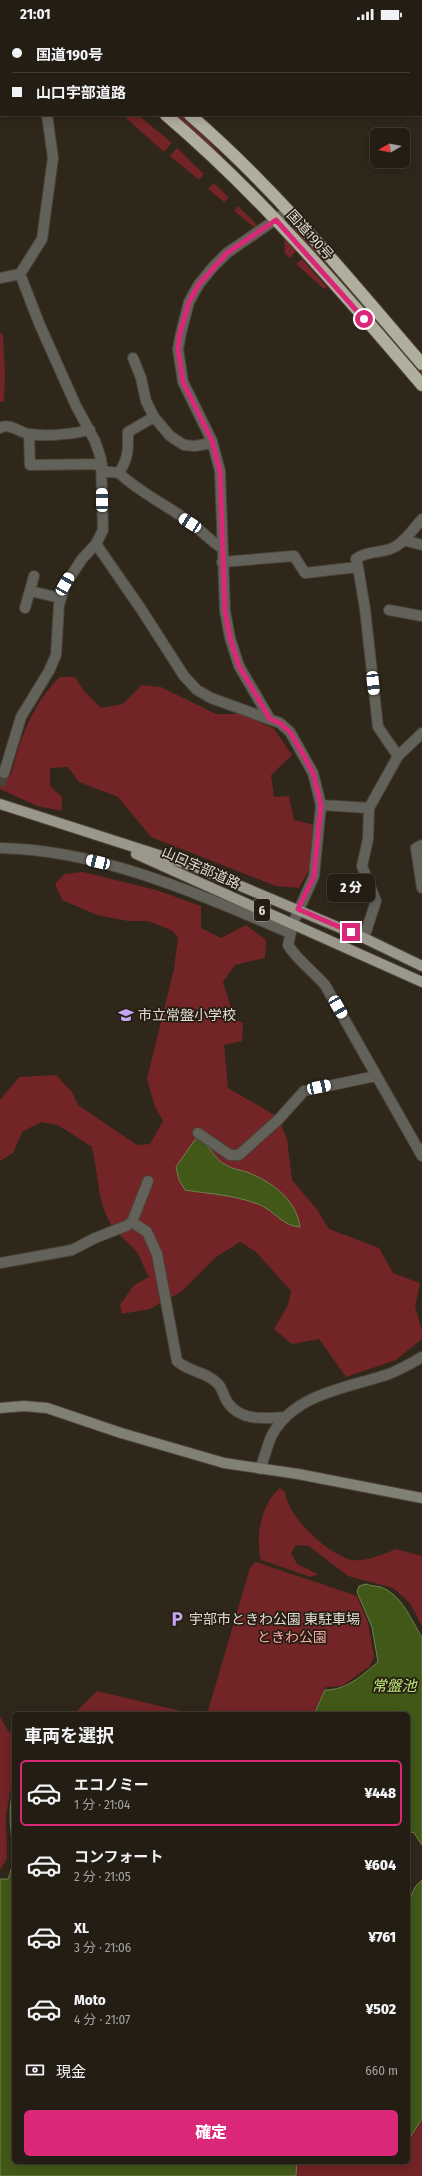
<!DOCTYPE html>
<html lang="ja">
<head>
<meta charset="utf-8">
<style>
	:root { --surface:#241d14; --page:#302a22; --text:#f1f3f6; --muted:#a3a2a0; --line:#413b34; --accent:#db2777 }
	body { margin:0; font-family:"Fira Sans Condensed","Noto Sans JP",sans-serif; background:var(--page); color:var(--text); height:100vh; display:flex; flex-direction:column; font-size:15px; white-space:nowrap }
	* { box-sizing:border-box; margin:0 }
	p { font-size:13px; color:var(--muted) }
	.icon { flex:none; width:22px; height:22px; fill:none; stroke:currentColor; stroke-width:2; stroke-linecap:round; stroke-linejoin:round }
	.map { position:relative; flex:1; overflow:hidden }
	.drawer { position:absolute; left:12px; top:1684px; width:398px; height:452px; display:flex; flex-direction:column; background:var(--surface); border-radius:6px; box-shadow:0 2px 10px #0003,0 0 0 1px var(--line) }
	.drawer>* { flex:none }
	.guide { position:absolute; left:0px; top:0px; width:422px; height:88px; box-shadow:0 2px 10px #0003,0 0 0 1px var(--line); display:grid; align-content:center; height:88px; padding:0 12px; background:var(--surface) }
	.needle { width:26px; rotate:260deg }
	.fabs { position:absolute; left:370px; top:100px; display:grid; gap:8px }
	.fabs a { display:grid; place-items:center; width:40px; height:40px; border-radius:6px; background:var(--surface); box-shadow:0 2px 10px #0003,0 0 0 1px var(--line); font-size:20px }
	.end { position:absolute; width:18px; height:18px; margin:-9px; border:5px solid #db2777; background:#fff; box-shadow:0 0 0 2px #fff }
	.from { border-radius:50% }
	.bubble { position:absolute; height:28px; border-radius:6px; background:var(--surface); box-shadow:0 2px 10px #0003,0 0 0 1px var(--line); font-size:13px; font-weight:800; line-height:28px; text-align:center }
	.car { position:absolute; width:12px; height:24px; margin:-12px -6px; border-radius:5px; box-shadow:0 0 3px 1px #0007; background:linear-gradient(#fff 24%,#345 0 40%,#fff 0 76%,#345 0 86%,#fff 0) }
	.guide b { display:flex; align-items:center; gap:14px; height:38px; font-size:15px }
	.guide b+b { border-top:1px solid var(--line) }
	.guide i { width:10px; height:10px; background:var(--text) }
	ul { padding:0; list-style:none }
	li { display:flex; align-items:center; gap:12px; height:66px; margin:0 8px 6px; padding:0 4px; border:2px solid transparent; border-radius:6px }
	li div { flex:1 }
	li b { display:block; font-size:15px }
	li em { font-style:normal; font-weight:800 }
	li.on { border-color:var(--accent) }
	li>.icon { width:36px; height:36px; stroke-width:1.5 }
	h2 { padding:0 12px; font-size:18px; line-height:48px }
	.pay { display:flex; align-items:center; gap:10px; height:44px; padding:0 12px; font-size:15px }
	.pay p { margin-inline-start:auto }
	.action { display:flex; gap:8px; margin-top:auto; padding:8px 12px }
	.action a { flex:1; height:46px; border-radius:6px; background:var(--accent); color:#fff; font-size:16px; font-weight:800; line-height:46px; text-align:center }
	.status { display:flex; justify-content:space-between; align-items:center; height:28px; padding:0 20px; background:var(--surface); direction:ltr }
	.status svg { height:11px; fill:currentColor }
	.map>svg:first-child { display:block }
	.green { fill:#722426 }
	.water { fill:#425818; stroke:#727f50 }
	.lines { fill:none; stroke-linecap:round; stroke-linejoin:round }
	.street-tunnel { stroke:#4b4237; stroke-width:10; stroke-dasharray:10 5; stroke-linecap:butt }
	.street-casing { stroke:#4c4439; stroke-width:12 }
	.secondary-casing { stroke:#4c4439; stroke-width:12 }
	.primary-casing { stroke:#4c4439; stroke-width:12 }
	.highway-casing { stroke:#4c4439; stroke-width:14 }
	.street { stroke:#62615a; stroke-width:10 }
	.secondary { stroke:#818075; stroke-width:10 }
	.primary { stroke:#9a988a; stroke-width:10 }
	.highway { stroke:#b0ae9d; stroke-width:12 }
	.rail-casing { stroke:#a09890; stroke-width:4.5 }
	.rail { stroke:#261d12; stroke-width:3; stroke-dasharray:9; stroke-linecap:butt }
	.route { stroke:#db2777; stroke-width:5 }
	.labels { text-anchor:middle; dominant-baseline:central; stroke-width:3.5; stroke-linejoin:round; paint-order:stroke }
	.shield { fill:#261d12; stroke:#a9a29a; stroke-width:1 }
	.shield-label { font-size:13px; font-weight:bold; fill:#e1dbd4 }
	.street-label { font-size:14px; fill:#e1dbd4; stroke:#261d12 }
	.poi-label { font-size:14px; fill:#e1dbd4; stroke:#261d12; text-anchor:start }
	.park-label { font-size:14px; fill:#f6aba8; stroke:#261d12 }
	.water-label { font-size:15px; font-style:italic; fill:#bde879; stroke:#261d12 }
</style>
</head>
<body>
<div class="status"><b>21:01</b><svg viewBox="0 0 49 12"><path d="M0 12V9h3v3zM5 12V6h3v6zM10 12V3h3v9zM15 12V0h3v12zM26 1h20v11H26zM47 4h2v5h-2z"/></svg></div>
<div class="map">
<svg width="422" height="2148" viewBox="0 0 422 2148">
	<rect width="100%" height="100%" fill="#30271b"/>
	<path class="green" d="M129,87H138L172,115L164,124L126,90Z
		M176,87H182L188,92L263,170Z
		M177,120L204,146L199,152L170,128Z
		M214,155L229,170L224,174L208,161Z
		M238,178L257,197L254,199L234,183Z
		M294,197L422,343V347L291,200Z
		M284,210L296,223L290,230L285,226Z
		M302,231L327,259L324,261L296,236Z
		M0,304L3,308L5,345L4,373L0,374Z
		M60,649H75L84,663L101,680L123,676L142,657L161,659L216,686H243L274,701L292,727L271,747L274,769L289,768L294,792L315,797L310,840L299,860L276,858L151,809L118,769L79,754L68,739L50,740V758L62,769V783L37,778L0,761V746L11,747C20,711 32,676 60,649Z
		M83,844L156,862L201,878V900L221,910L246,897L266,912L265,930L235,937L223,954L235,992L243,995L242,1013L224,1017L228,1060L278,1089L287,1111L292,1152L316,1180L329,1201L379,1220L393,1245L420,1255L415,1279L422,1303V1311L396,1332L346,1349L319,1311L292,1316L274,1301L288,1277L291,1263L255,1223L240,1214L216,1229L181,1264L150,1281L122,1286L120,1277L134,1257L149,1249C144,1241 141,1229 135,1222C126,1212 114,1204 108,1191C97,1169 98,1143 92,1119L58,1097L41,1094L22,1104L13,1125L0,1133V1072L19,1049L56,1047L72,1064L78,1077L137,1117L150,1116L163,1093L155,1079L147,1051L174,941L178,909L171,902L148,893H128L97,887L62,872L55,856L64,846Z
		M280,1460L285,1464C287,1488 328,1527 352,1532C364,1534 385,1526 396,1521L422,1528V1598L410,1575L393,1560L348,1548L309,1518L296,1517L291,1525L297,1536L318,1546L311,1549L261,1532C255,1509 261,1476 280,1460Z
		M256,1534L357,1568L368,1595L374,1628L370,1638L342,1658L326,1659L313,1686H207L250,1540Z
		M97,1663L193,1686H74Z
		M0,1688L8,1703L14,1706V1752L10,1764L6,1788L7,1831L0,1842Z
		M422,2093V2148H297V2134H408V2114Z"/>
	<path class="water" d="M196,1110H201C208,1118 216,1132 226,1137C232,1141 240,1142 247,1144C272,1154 296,1171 300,1199C282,1198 274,1182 258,1176C234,1167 210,1166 185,1162L179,1152L176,1139Z
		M366,1556C371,1558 376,1558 381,1559C403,1568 410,1591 422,1609V1817L414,1805L408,1803V1686H314L325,1662C347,1662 361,1648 378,1634L372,1599L357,1564L359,1558Z
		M14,1761V2134H297L296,2148H0V1851H8C20,1824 3,1791 14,1761Z
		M422,1852V2091L408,2113V1875L415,1859Z"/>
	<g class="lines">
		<path class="street-tunnel" d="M0,758L4,745"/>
		<defs>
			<path id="street" d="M0,250L20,246L42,211L53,130L47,87
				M133,330L141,350L146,373L154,389L170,408L184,417L195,418L212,415
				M0,400C8,394 21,405 29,406C46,409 73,406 90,402
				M29,406L30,437L102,436
				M102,443L119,445C129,429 128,422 128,404L154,389
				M119,445C140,465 167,477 191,495C202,503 210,513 222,520
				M403,512L422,517
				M96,516L141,581L184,648L197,662L211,670L280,695L290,704L313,745L321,777L314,848L293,895L288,917C298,933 313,943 325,957L422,1128
				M222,534L294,528L305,545L358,539L365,581L378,699L398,728
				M358,539L356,531C366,523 379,525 390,521C403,517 413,501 422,491
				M30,563L60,570
				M25,580L34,548
				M389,582L422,588
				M270,691L239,638L230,610L225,583L220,443L212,413L183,354L178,321L181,305L189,274L199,256L213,239L227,225L288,183
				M4,745L21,689L49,643L56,627L59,577L65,557L82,531L96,516L103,502L101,431L95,413L76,378L39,295L20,246
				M321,777L369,780L398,728L422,705
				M422,817L416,820L422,860
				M0,820C102,822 198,866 290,905
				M364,910L376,873L362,838L368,811L369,780
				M198,1105L230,1127H239L279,1091L304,1063L376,1048
				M132,1194L147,1204L157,1226L177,1333C189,1344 207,1344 218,1356C223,1361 224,1370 228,1375C242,1394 265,1390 286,1389
				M0,1235L72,1222L95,1210L126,1198L132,1194L148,1153
				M260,1441C264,1431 267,1419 271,1409C293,1365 348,1360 389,1346C401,1341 412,1335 422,1329"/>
			<path id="secondary" d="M0,1380L24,1378L47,1380L121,1405L224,1435L298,1446L422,1470"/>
			<path id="primary" d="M0,776L193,838L364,910L422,938
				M136,826L422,954"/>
			<path id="highway" d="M36,0L38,1
				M65,0L67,1
				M166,87C260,167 342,263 422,357
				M190,87C276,161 348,250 422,336"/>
		</defs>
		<use href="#street" class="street-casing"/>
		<use href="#secondary" class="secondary-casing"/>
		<use href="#primary" class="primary-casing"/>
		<use href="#highway" class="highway-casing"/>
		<use href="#street" class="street"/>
		<use href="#secondary" class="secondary"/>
		<use href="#primary" class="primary"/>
		<use href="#highway" class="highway"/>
		<defs>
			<path id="rail" d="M382,0L384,1
				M421,15L422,16"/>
		</defs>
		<use href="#rail" class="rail-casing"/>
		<use href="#rail" class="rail"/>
	</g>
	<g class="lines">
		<path class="route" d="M351,904L298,881L314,848L321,777L313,745L303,726L290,704L280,695L270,691L239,638L230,610L225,583L220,443L212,413L183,354L178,321L180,305L189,274L199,256L227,225L276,192L364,291"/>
	</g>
	<defs>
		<symbol id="school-bare" viewBox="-9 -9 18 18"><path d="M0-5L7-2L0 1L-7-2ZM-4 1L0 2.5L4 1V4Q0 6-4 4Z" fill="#c6a6f0" stroke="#261d12" stroke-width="2.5" paint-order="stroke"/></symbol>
		<symbol id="parking-bare" viewBox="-9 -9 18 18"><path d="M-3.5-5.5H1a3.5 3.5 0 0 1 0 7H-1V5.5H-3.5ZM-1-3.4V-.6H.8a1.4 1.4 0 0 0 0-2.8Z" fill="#c6a6f0" stroke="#261d12" stroke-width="2.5" paint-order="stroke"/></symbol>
	</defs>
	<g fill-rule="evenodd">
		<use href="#school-bare" x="115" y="976" width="22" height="22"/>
		<use href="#parking-bare" x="166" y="1580" width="22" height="22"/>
	</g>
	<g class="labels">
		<rect class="shield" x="254" y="871" width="16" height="22" rx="3"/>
		<g class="shield-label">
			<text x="262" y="882">6</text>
		</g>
		<g class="street-label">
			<text transform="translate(310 207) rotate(48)">国道190号</text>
			<text transform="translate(201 840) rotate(24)">山口宇部道路</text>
		</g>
		<g class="poi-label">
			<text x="138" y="987">市立常盤小学校</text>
			<text x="189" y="1591">宇部市ときわ公園 東駐車場</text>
		</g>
		<g class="park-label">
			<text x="292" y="1609">ときわ公園</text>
		</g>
		<g class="water-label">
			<text x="394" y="1658">常盤池</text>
		</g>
	</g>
</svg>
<div class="fabs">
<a><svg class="needle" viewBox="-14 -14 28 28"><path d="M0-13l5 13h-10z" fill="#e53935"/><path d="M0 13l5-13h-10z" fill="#a3a2a0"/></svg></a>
</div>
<i class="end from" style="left:364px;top:291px"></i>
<i class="end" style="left:351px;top:904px"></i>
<div class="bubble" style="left:327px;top:846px;width:48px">2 分</div>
<i class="car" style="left:102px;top:472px;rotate:359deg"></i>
<i class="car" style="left:190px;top:495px;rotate:303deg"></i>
<i class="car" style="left:65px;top:556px;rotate:30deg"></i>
<i class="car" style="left:373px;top:655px;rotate:174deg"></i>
<i class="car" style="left:98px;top:834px;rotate:283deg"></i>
<i class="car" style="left:338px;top:979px;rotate:150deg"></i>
<i class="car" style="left:319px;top:1059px;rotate:78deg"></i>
<div class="guide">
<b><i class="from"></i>国道190号</b>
<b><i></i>山口宇部道路</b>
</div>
<section class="drawer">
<h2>車両を選択</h2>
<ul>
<li class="on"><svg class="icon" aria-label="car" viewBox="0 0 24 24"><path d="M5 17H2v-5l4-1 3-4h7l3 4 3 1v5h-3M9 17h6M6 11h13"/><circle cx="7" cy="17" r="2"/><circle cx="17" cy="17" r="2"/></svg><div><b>エコノミー</b><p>1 分 · 21:04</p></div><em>¥448</em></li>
<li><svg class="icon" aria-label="car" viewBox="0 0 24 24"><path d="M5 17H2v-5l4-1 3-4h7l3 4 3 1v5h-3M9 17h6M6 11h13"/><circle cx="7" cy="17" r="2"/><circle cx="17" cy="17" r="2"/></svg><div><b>コンフォート</b><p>2 分 · 21:05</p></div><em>¥604</em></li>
<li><svg class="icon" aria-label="car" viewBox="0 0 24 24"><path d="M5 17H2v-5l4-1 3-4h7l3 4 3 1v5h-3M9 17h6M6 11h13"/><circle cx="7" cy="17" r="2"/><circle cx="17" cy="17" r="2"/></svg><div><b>XL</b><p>3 分 · 21:06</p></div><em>¥761</em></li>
<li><svg class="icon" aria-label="car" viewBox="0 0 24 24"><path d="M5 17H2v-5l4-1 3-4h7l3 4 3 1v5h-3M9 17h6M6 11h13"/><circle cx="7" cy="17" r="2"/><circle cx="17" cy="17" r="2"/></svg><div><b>Moto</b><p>4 分 · 21:07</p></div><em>¥502</em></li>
</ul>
<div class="pay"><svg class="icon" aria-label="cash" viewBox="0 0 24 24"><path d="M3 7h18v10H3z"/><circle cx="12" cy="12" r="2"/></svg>現金<p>660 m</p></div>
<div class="action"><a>確定</a></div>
</section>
</div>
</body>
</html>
